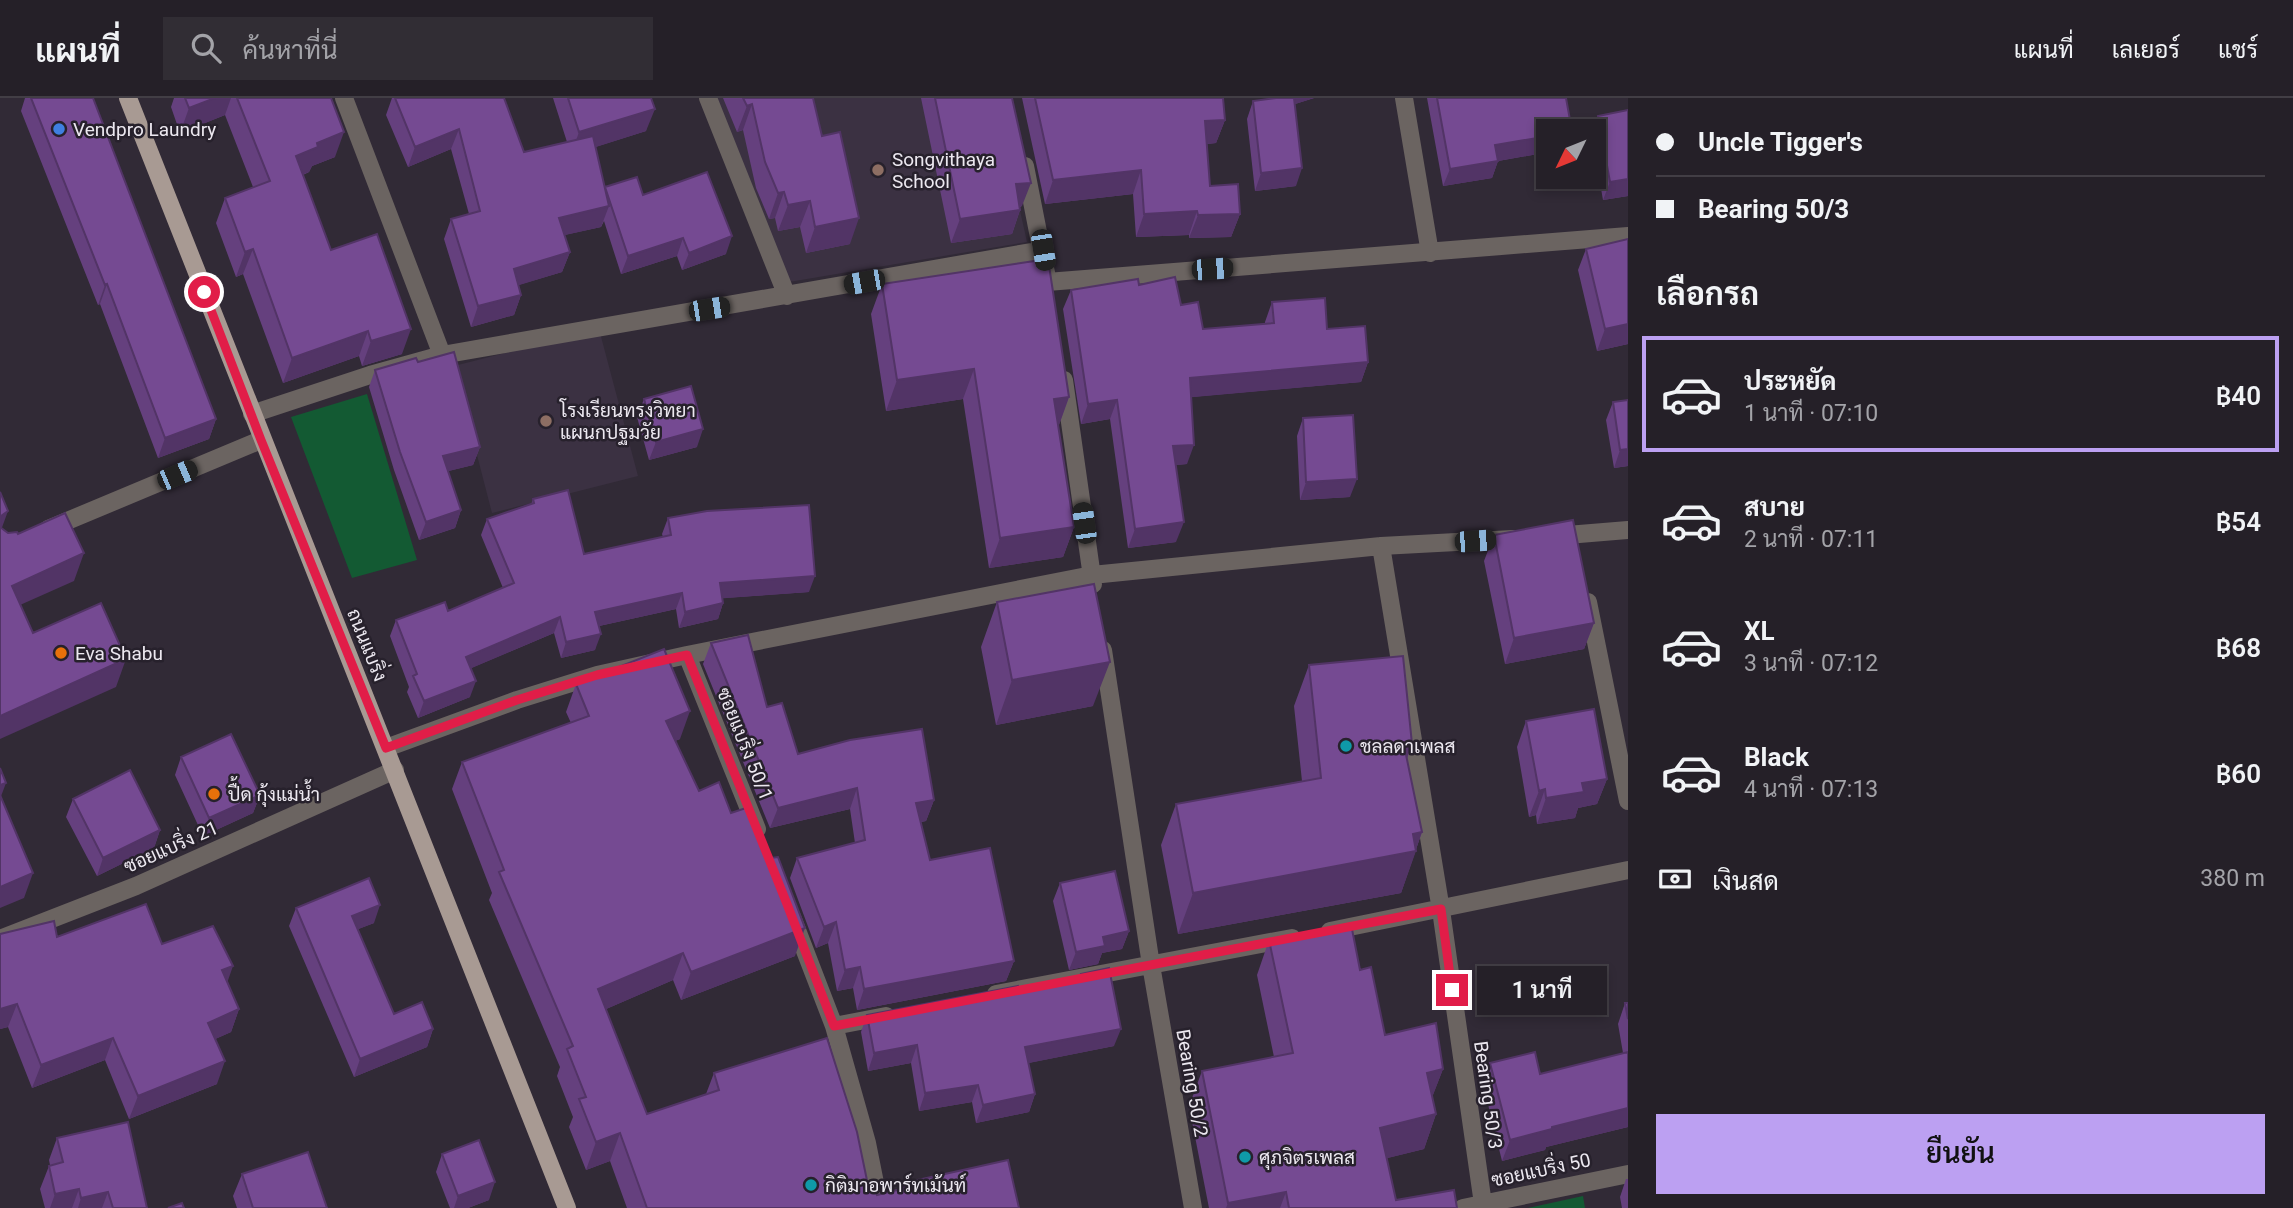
<!DOCTYPE html>
<html lang="th">
<head>
<meta charset="utf-8">
<style>
	:root { --surface:#252028; --page:#312d34; --text:#f1f3f6; --muted:#a3a3a8; --line:#423e45; --accent:#bca0f2 }
	body { margin:0; font-family:Roboto,Sarabun,sans-serif; background:var(--page); color:var(--text); height:100vh; display:flex; flex-direction:column; font-size:26px; white-space:nowrap }
	* { box-sizing:border-box; margin:0 }
	p { font-size:23px; color:var(--muted) }
	.icon { flex:none; width:38px; height:38px; fill:none; stroke:currentColor; stroke-width:2; stroke-linecap:round; stroke-linejoin:round }
	.map { position:relative; flex:1; overflow:hidden }
	.details { display:flex; flex-direction:column; background:var(--surface); width:665px }
	.details>* { flex:none }
	.top-card { display:grid; align-content:center; height:154px; padding:0 28px; background:var(--surface) }
	.needle { width:46px; rotate:227deg }
	.fabs { position:absolute; left:1536px; top:21px; display:grid; gap:14px }
	.fabs a { display:grid; place-items:center; width:70px; height:70px; border-radius:0px; background:var(--surface); box-shadow:0 4px 10px #0003,0 0 0 2px var(--line); font-size:35px }
	.end { position:absolute; width:32px; height:32px; margin:-16px; border:9px solid #e11d48; background:#fff; box-shadow:0 0 0 4px #fff }
	.from { border-radius:50% }
	.bubble { position:absolute; height:49px; border-radius:0px; background:var(--surface); box-shadow:0 4px 10px #0003,0 0 0 2px var(--line); font-size:23px; font-weight:600; line-height:49px; text-align:center }
	.car { position:absolute; width:21px; height:42px; margin:-21px -10px; border-radius:9px; box-shadow:0 0 5px 2px #0007; background:linear-gradient(#222 24%,#8ab4d8 0 40%,#222 0 76%,#8ab4d8 0 86%,#222 0) }
	.top-card b { display:flex; align-items:center; gap:24px; height:66px; font-size:26px }
	.top-card b+b { border-top:2px solid var(--line) }
	.top-card i { width:18px; height:18px; background:var(--text) }
	ul { padding:0; list-style:none }
	li { display:flex; align-items:center; gap:21px; height:116px; margin:0 14px 10px; padding:0 14px; border:4px solid transparent; border-radius:0px }
	li div { flex:1 }
	li b { display:block; font-size:26px }
	li em { font-style:normal; font-weight:600 }
	li.active { border-color:var(--accent) }
	li>.icon { width:63px; height:63px; stroke-width:1.5 }
	h2 { padding:0 28px; font-size:32px; line-height:84px }
	.pay { display:flex; align-items:center; gap:18px; height:77px; padding:0 28px; font-size:26px }
	.pay p { margin-inline-start:auto }
	.primary-button { display:flex; gap:14px; margin-top:auto; padding:14px 28px }
	.primary-button a { flex:1; height:80px; border-radius:0px; background:var(--accent); color:#111; font-size:28px; font-weight:600; line-height:80px; text-align:center }
	header { display:flex; align-items:center; gap:42px; box-sizing:border-box; height:98px; padding:0 35px; background:var(--surface); border-bottom:2px solid var(--line) }
	header strong { font-size:33px }
	nav { display:flex; gap:38px; margin-inline-start:auto; font-size:24px }
	.search { width:490px; height:63px; background:var(--page); display:flex; align-items:center; gap:18px; box-sizing:border-box; padding:0 24px; border-radius:0px; color:var(--muted); font-size:26px }
	main { display:flex; flex:1; min-height:0 }
	.map>svg:first-child { display:block }
	.built { fill:#3b3142 }
	.green { fill:#135a33 }
	.lines { fill:none; stroke-linecap:round; stroke-linejoin:round }
	.minor { stroke:#6b6461; stroke-width:18 }
	.major { stroke:#a89a93; stroke-width:18 }
	.wall { fill:#65407e }
	.shaded-wall { fill:#523466 }
	.building { fill:#754a92; stroke:#523466; stroke-width:2 }
	.route { stroke:#e11d48; stroke-width:9 }
	.shop-dot { fill:#3f7fe0; stroke:#27212c; stroke-width:2.5 }
	.education-dot { fill:#8d6e63; stroke:#27212c; stroke-width:2.5 }
	.food-dot { fill:#e8710a; stroke:#27212c; stroke-width:2.5 }
	.culture-dot { fill:#0f9aa8; stroke:#27212c; stroke-width:2.5 }
	.labels { text-anchor:middle; dominant-baseline:central; stroke-width:5; stroke-linejoin:round; paint-order:stroke }
	.poi-label { font-size:19px; fill:#ece8f0; stroke:#27212c; text-anchor:start }
	.street-label { font-size:19px; fill:#ece8f0; stroke:#27212c }
</style>
</head>
<body>
<header>
<strong>แผนที่</strong>
<div class="search"><svg class="icon" aria-label="search" viewBox="0 0 24 24"><circle cx="10" cy="10" r="6"/><path d="M15 15l6 6"/></svg>ค้นหาที่นี่</div>
<nav><a>แผนที่</a><a>เลเยอร์</a><a>แชร์</a></nav>
</header>
<main>
<div class="map">
<svg width="1628" height="1110" viewBox="0 0 1628 1110">
	<rect width="100%" height="100%" fill="#312a36"/>
	<path class="built" d="M716,0H995L1027,144L789,184Z
		M599,231L638,378L492,415L454,268Z"/>
	<path class="green" d="M367,296L417,462L352,480L291,319Z
		M1583,1098L1585,1110H1528Z"/>
	<g class="lines">
		<path class="minor" d="M344,0L442,257
			M708,0L787,198
			M1404,0L1430,155
			M1025,68L1048,185
			M1047,184L1628,138
			M1064,282L1093,486
			M252,316L370,277L442,257L1043,152
			M48,431L261,342
			M1555,438L1628,432
			M1381,448L1441,812L1483,1106
			M1588,504L1628,703
			M1103,552L1151,867L1193,1110
			M687,557L757,731
			M386,650L517,602L597,577L687,557L1092,477L1381,448L1513,441
			M792,819L834,928L867,1045L880,1110
			M1330,833L1628,772
			M0,841L136,788L395,672
			M996,896L1292,840
			M834,928L886,918
			M1463,1110L1628,1076"/>
		<path class="major" d="M128,0C273,371 422,739 567,1110"/>
	</g>
	<path class="wall" d="M25,0H93L216,321L209,341L158,360L100,206L98,207L21,13Z
		M174,0H331L335,59L312,68L309,74L303,77L331,152L402,256L362,268L359,258L283,285L243,176L236,179L216,125L225,100L253,89L225,17L180,35L171,9Z
		M392,0H504L524,54L567,44L553,0H651L646,33L595,49L605,90L643,97L726,156L682,172L677,158L621,176L604,123L601,129L564,137L570,154L562,174L518,187L521,197L514,217L471,229L444,141L451,121L469,116L451,51L408,69L386,17Z
		M723,0H813L822,38L850,146L806,155L800,129L778,133L775,120L769,121L756,90L743,32L737,34Z
		M921,0H1012L1022,108L1020,109V112L1012,136L951,145Z
		M1022,0H1223L1225,22L1216,45L1207,46L1210,88L1240,116L1231,139L1189,140V137L1136,139L1133,96L1045,106Z
		M1276,0H1314L1295,6L1296,88L1255,93L1247,21L1253,3Z
		M1427,0H1566L1549,33V54L1498,63L1492,80L1443,88Z
		M1598,18L1628,98L1603,102L1594,51V33H1592Z
		M1586,151L1628,246L1597,253L1578,172Z
		M882,186L1069,299L1058,329L1074,429L1063,459L989,470L963,301L886,313L871,216Z
		M1139,187L1181,207L1203,231L1265,226V224L1272,204L1327,231L1368,264L1361,284L1191,299L1187,366L1175,367L1176,444L1128,450L1110,321L1081,326L1063,211L1071,192Z
		M418,264L480,349L473,367L448,373L461,412L455,430L419,442L394,372L369,289L375,272Z
		M644,301L697,349L649,362L637,319Z
		M1613,304L1628,368L1614,370L1606,322Z
		M1303,320L1350,399L1300,402L1297,338Z
		M533,401L584,456L663,439L662,436L668,420L809,494L723,500V505L718,521L679,530L676,511L599,528L595,552L561,560L554,535L471,570L470,599L418,620L407,594L409,589L390,538L396,522L448,513L503,490L481,437L487,421L531,407Z
		M1494,437L1594,525L1584,551L1505,566L1484,463Z
		M997,504L1093,608L996,627L981,549Z
		M711,545L767,609L798,656L934,702L926,723L921,724L930,762L1014,863L1006,883L857,912L853,890L837,893L828,845L816,850L790,780L797,760L855,745L850,711L770,730L703,566Z
		M1309,567L1412,646L1407,661L1422,734L1401,795L1178,836L1161,747L1176,706L1302,683L1294,608Z
		M576,586L680,641L675,643L699,693L731,715L795,858L681,902L673,882L606,911L647,1016L706,996L714,975L877,1097L901,1091L904,1085L1019,1110H627L610,1063L586,1072L569,1029L573,1019L557,978L560,969L489,802L492,795L452,691L462,664L571,625L566,614Z
		M1526,623L1607,681L1597,706L1578,710L1575,720L1537,726L1536,717L1529,719L1517,649Z
		M181,659L260,697L253,715L203,738L175,677Z
		M73,701L160,732L154,750L97,778L66,719Z
		M1060,785L1129,833L1122,851L1102,855L1098,866L1069,872L1053,803Z
		M296,810L374,825L358,831L394,916L433,931L427,949L354,979L289,828Z
		M57,839L162,846L227,884L239,911L231,934L215,941L217,986L129,1021L105,962L32,990L8,929L0,931Z
		M1269,842L1360,872L1385,937L1443,971L1432,999L1436,1016L1424,1051L1387,1060L1396,1102L1457,1110H1209L1189,1008L1202,973L1274,959L1257,877Z
		M1081,876L1114,948L1028,965L1035,996L1029,1014L976,1025L972,1004L919,1013L911,965L868,973L861,934L867,917L1019,893L1078,882Z
		M1625,905H1628V1029L1546,1049L1545,1052L1502,1063L1483,986L1490,965L1540,976L1623,955L1618,926Z
		M57,1040L147,1110H45L40,1091L49,1068L50,1067L49,1062Z
		M442,1056L489,1102L468,1110H450L436,1074Z
		M242,1076L327,1110H237L233,1098Z
		M1626,1081H1628V1110H1622L1620,1099Z"/>
	<path class="shaded-wall" d="M215,0H231L225,17L180,35L189,10Z
		M1292,0H1314L1289,8Z
		M752,6L743,32L737,34L747,8Z
		M655,11L646,33L571,57L579,34Z
		M1225,22L1216,45L1197,47L1205,23Z
		M459,31L451,51L408,69L415,49Z
		M344,34L335,59L312,68L309,74L287,83L296,58L317,45Z
		M1549,38V54L1498,63L1492,80L1443,88L1450,71L1495,47Z
		M1302,70L1296,88L1255,93L1261,75Z
		M1141,72L1133,96L1045,106L1053,82Z
		M1628,81V98L1603,102L1610,84Z
		M1031,85L1022,108L1008,110L1016,86Z
		M784,94L775,120L769,121L778,95Z
		M810,103L800,129L778,133L788,107Z
		M609,108L601,129L552,140L559,120Z
		M1020,112L1012,136L951,145L960,121Z
		M1197,113L1189,137L1136,139L1144,116Z
		M1240,116L1231,139L1189,140L1198,117Z
		M859,120L850,146L806,155L815,129Z
		M732,138L726,156L682,172L689,155Z
		M683,140L677,158L621,176L628,158Z
		M253,151L243,176L236,179L245,154Z
		M570,154L562,174L506,191L514,171Z
		M107,186L100,206L98,207L105,187Z
		M521,197L514,217L471,229L478,208Z
		M1628,226V246L1597,253L1605,231Z
		M411,231L402,256L362,268L371,243Z
		M368,233L359,258L283,285L292,260Z
		M1368,264L1361,284L1183,300L1190,280Z
		M974,271L963,301L886,313L897,282Z
		M1069,299L1058,330L1054,301Z
		M1117,302L1110,321L1081,326L1088,306Z
		M216,321L209,341L158,360L165,340Z
		M703,331L697,349L649,362L656,344Z
		M1194,347L1187,366L1166,368L1173,348Z
		M480,349L473,367L437,376L443,358Z
		M1628,351V368L1614,370L1620,352Z
		M1357,381L1350,399L1300,402L1306,384Z
		M461,412L455,430L419,442L426,424Z
		M8,413L0,435L1,418Z
		M1184,424L1176,444L1128,450L1135,431Z
		M1074,429L1063,459L989,470L1000,440Z
		M84,455L74,483L2,515L12,488Z
		M815,478L809,494L714,501L720,485Z
		M682,495L676,511L590,530L595,514Z
		M723,505L718,521L679,530L685,514Z
		M560,519L554,535L460,575L466,559Z
		M1594,525L1584,551L1505,566L1514,540Z
		M601,536L595,552L561,560L566,544Z
		M126,561L116,589L0,641V618Z
		M1110,564L1093,608L996,627L1012,582Z
		M476,583L470,599L418,620L424,603Z
		M690,613L680,641L656,650L666,623Z
		M1412,646L1397,687L1404,647Z
		M1607,681L1597,706L1578,710L1575,720L1537,726L1546,700L1582,685Z
		M6,685L0,701V687Z
		M857,690L850,711L770,730L778,710Z
		M1545,691L1536,717L1529,719L1539,693Z
		M260,697L253,715L203,738L209,720Z
		M934,702L926,723L908,726L916,705Z
		M160,732L154,750L97,778L103,760Z
		M1422,734L1415,754L1416,753L1401,795L1178,836L1193,795L1413,736Z
		M33,775L24,800L0,810V789Z
		M380,807L374,825L346,836L352,818Z
		M836,824L828,845L816,850L824,829Z
		M805,830L795,858L681,902L691,874Z
		M1129,833L1122,851L1102,855L1098,866L1069,872L1076,854L1103,839Z
		M683,855L673,882L588,919L598,891Z
		M1014,863L1006,883L857,912L864,891Z
		M233,868L225,891L222,872Z
		M860,869L853,890L837,893L845,872Z
		M17,906L8,929L0,931V911Z
		M239,911L231,934L200,948L208,925Z
		M433,931L427,949L354,979L360,961Z
		M1121,931L1114,948L1019,967L1025,949Z
		M113,940L105,962L32,990L41,967Z
		M917,947L911,965L868,973L874,955Z
		M225,963L217,986L129,1021L138,998Z
		M1443,971L1430,1005L1427,975Z
		M978,987L972,1004L919,1013L925,995Z
		M1035,996L1029,1014L976,1025L983,1007Z
		M1628,1010V1029L1546,1049L1545,1052L1502,1063L1510,1042L1552,1029Z
		M1436,1016L1424,1051L1368,1065L1380,1030Z
		M620,1035L610,1063L586,1072L596,1044Z
		M495,1084L489,1102L468,1110H454L458,1098Z
		M79,1091L72,1110H50L55,1096Z
		M108,1094L102,1110H78L81,1100Z
		M1286,1094L1280,1110H1226L1228,1105Z"/>
	<path class="building" d="M31,0H93L216,321L165,340L107,186L105,187Z
		M185,0H215L189,10Z
		M237,0H331L344,34L317,45L318,49L296,58L331,152L377,136L411,231L371,243L368,233L292,260L253,151L245,154L225,100L270,83Z
		M395,0H504L524,54L593,38L609,108L559,120L570,154L514,171L521,197L478,208L451,121L480,113L459,31L415,49Z
		M568,0H651L655,11L579,34Z
		M743,0H813L822,38L840,34L859,120L815,129L810,103L788,107L784,94L778,95L765,64L752,6L747,8Z
		M935,0H1012L1031,85L1016,86L1020,112L960,121Z
		M1035,0H1223L1225,22L1205,23L1210,88L1238,86L1240,116L1198,117L1197,113L1144,116L1141,72L1053,82Z
		M1276,0H1294L1302,70L1261,75L1253,3Z
		M1437,0H1566L1572,33H1549V38L1495,47L1498,63L1450,71Z
		M1628,12V81L1610,84L1598,18Z
		M707,74L732,138L689,155L683,140L628,158L605,89L637,79L643,97Z
		M1628,141V226L1605,231L1586,151Z
		M1048,161L1069,299L1054,301L1074,429L1000,440L974,271L897,282L882,186Z
		M1175,179L1181,207L1198,204L1203,231L1274,225L1272,204L1325,200L1327,231L1365,228L1368,264L1190,280L1194,347L1173,348L1184,424L1135,431L1117,302L1088,306L1071,192L1138,181L1139,187Z
		M454,254L480,349L443,358L461,412L426,424L400,354L375,272L416,260L418,264Z
		M691,288L703,331L656,344L644,301Z
		M1628,302V351L1620,352L1613,304Z
		M1353,317L1357,381L1306,384L1303,320Z
		M568,392L584,456L671,437L668,420L707,413L809,407L815,478L720,485L723,505L685,514L682,495L595,514L601,536L566,544L560,519L466,559L476,583L424,603L413,578L417,576L396,522L445,504L448,513L514,485L487,421L534,405L533,401Z
		M0,394L8,413L1,418L0,429Z
		M65,415L84,455L12,488L33,535L101,505L126,561L0,618V429L8,435L17,434L18,436Z
		M1573,422L1594,525L1514,540L1494,437Z
		M1094,486L1110,564L1012,582L997,504Z
		M748,537L767,609L782,605L798,656L850,642L922,631L934,702L916,705L930,762L990,750L1014,863L864,891L860,869L845,872L836,824L824,829L797,760L865,742L857,690L778,710L711,545Z
		M664,551L690,613L666,623L699,693L719,684L731,715L749,709L771,760L778,759L805,830L691,874L683,855L598,891L647,1016L719,992L714,975L827,940L857,1034L869,1092L875,1091L877,1097L905,1090L904,1085L1008,1062L1019,1110H647L620,1035L596,1044L579,1001L586,999L567,951L573,948L499,774L504,772L462,664L589,618L576,586Z
		M1403,558L1412,646L1404,647L1422,734L1413,736L1416,753L1193,795L1176,706L1321,680L1309,567Z
		M1594,611L1607,681L1582,685L1584,694L1546,700L1545,691L1539,693L1526,623Z
		M231,636L260,697L209,720L181,659Z
		M0,670L6,685L0,687Z
		M130,672L160,732L103,760L73,701Z
		M0,697L33,775L0,789Z
		M1115,773L1129,833L1103,839L1105,848L1076,854L1060,785Z
		M369,780L380,807L352,818L394,916L422,904L433,931L360,961L296,810Z
		M146,806L162,846L213,828L233,868L222,872L239,911L208,925L225,963L138,998L113,940L41,967L17,906L0,911V836L54,823L57,839Z
		M1351,826L1360,872L1371,869L1385,937L1436,925L1443,971L1427,975L1436,1016L1380,1030L1396,1102L1454,1092L1457,1110H1289L1286,1094L1228,1105L1202,973L1293,955L1269,842Z
		M1109,870L1121,931L1025,949L1035,996L983,1007L978,987L925,995L917,947L874,955L867,917L1018,888L1019,893L1082,881L1081,876Z
		M1625,905H1628V921Z
		M1535,954L1540,976L1628,954V1010L1552,1029V1031L1510,1042L1490,965Z
		M128,1024L147,1110H113L108,1094L81,1100L79,1091L55,1096L49,1068L63,1064L57,1040Z
		M479,1042L495,1084L458,1098L442,1056Z
		M308,1054L327,1110H253L242,1076Z
		M182,1105L184,1110H168Z"/>
	<g class="lines">
		<path class="route" d="M204,194L261,342L386,650L517,602L597,577L687,557L787,806L834,928L1441,811L1452,892"/>
	</g>
	<circle class="shop-dot" cx="59" cy="31" r="7"/>
	<g class="education-dot">
		<circle cx="878" cy="72" r="7"/>
		<circle cx="546" cy="323" r="7"/>
	</g>
	<g class="food-dot">
		<circle cx="61" cy="555" r="7"/>
		<circle cx="214" cy="696" r="7"/>
	</g>
	<g class="culture-dot">
		<circle cx="1346" cy="648" r="7"/>
		<circle cx="1245" cy="1059" r="7"/>
		<circle cx="811" cy="1087" r="7"/>
	</g>
	<g class="labels">
		<g class="poi-label">
			<text x="73" y="31">Vendpro Laundry</text>
			<text x="892" y="61">Songvithaya<tspan x="892" dy="22">School</tspan></text>
			<text x="560" y="312">โรงเรียนทรงวิทยา<tspan x="560" dy="22">แผนกปฐมวัย</tspan></text>
			<text x="75" y="555">Eva Shabu</text>
			<text x="1360" y="648">ชลลดาเพลส</text>
			<text x="228" y="696">ปื้ด กุ้งแม่น้ำ</text>
			<text x="1259" y="1059">ศุภจิตรเพลส</text>
			<text x="825" y="1087">กิติมาอพาร์ทเม้นท์</text>
		</g>
		<g class="street-label">
			<text transform="translate(367 547) rotate(68)">ถนนแบริ่ง</text>
			<text transform="translate(745 646) rotate(68)">ซอยแบริ่ง 50/1</text>
			<text transform="translate(171 749) rotate(-24)">ซอยแบริ่ง 21</text>
			<text transform="translate(1192 985) rotate(80)">Bearing 50/2</text>
			<text transform="translate(1488 997) rotate(82)">Bearing 50/3</text>
			<text transform="translate(1541 1072) rotate(-12)">ซอยแบริ่ง 50</text>
		</g>
	</g>
</svg>
<div class="fabs">
<a><svg class="needle" viewBox="-14 -14 28 28"><path d="M0-13l5 13h-10z" fill="#e53935"/><path d="M0 13l5-13h-10z" fill="#a3a3a8"/></svg></a>
</div>
<i class="end from" style="left:204px;top:194px"></i>
<i class="end" style="left:1452px;top:892px"></i>
<div class="bubble" style="left:1477px;top:868px;width:130px">1 นาที</div>
<i class="car" style="left:1043px;top:152px;rotate:171deg"></i>
<i class="car" style="left:1212px;top:171px;rotate:86deg"></i>
<i class="car" style="left:864px;top:184px;rotate:260deg"></i>
<i class="car" style="left:709px;top:211px;rotate:81deg"></i>
<i class="car" style="left:177px;top:377px;rotate:67deg"></i>
<i class="car" style="left:1084px;top:425px;rotate:352deg"></i>
<i class="car" style="left:1475px;top:443px;rotate:86deg"></i>
</div>
<section class="details">
<div class="top-card">
<b><i class="from"></i>Uncle Tigger's</b>
<b><i></i>Bearing 50/3</b>
</div>
<h2>เลือกรถ</h2>
<ul>
<li class="active"><svg class="icon" aria-label="car" viewBox="0 0 24 24"><path d="M5 17H2v-5l4-1 3-4h7l3 4 3 1v5h-3M9 17h6M6 11h13"/><circle cx="7" cy="17" r="2"/><circle cx="17" cy="17" r="2"/></svg><div><b>ประหยัด</b><p>1 นาที · 07:10</p></div><em>฿40</em></li>
<li><svg class="icon" aria-label="car" viewBox="0 0 24 24"><path d="M5 17H2v-5l4-1 3-4h7l3 4 3 1v5h-3M9 17h6M6 11h13"/><circle cx="7" cy="17" r="2"/><circle cx="17" cy="17" r="2"/></svg><div><b>สบาย</b><p>2 นาที · 07:11</p></div><em>฿54</em></li>
<li><svg class="icon" aria-label="car" viewBox="0 0 24 24"><path d="M5 17H2v-5l4-1 3-4h7l3 4 3 1v5h-3M9 17h6M6 11h13"/><circle cx="7" cy="17" r="2"/><circle cx="17" cy="17" r="2"/></svg><div><b>XL</b><p>3 นาที · 07:12</p></div><em>฿68</em></li>
<li><svg class="icon" aria-label="car" viewBox="0 0 24 24"><path d="M5 17H2v-5l4-1 3-4h7l3 4 3 1v5h-3M9 17h6M6 11h13"/><circle cx="7" cy="17" r="2"/><circle cx="17" cy="17" r="2"/></svg><div><b>Black</b><p>4 นาที · 07:13</p></div><em>฿60</em></li>
</ul>
<div class="pay"><svg class="icon" aria-label="cash" viewBox="0 0 24 24"><path d="M3 7h18v10H3z"/><circle cx="12" cy="12" r="2"/></svg>เงินสด<p>380 m</p></div>
<div class="primary-button"><a>ยืนยัน</a></div>
</section>
</main>
</body>
</html>
